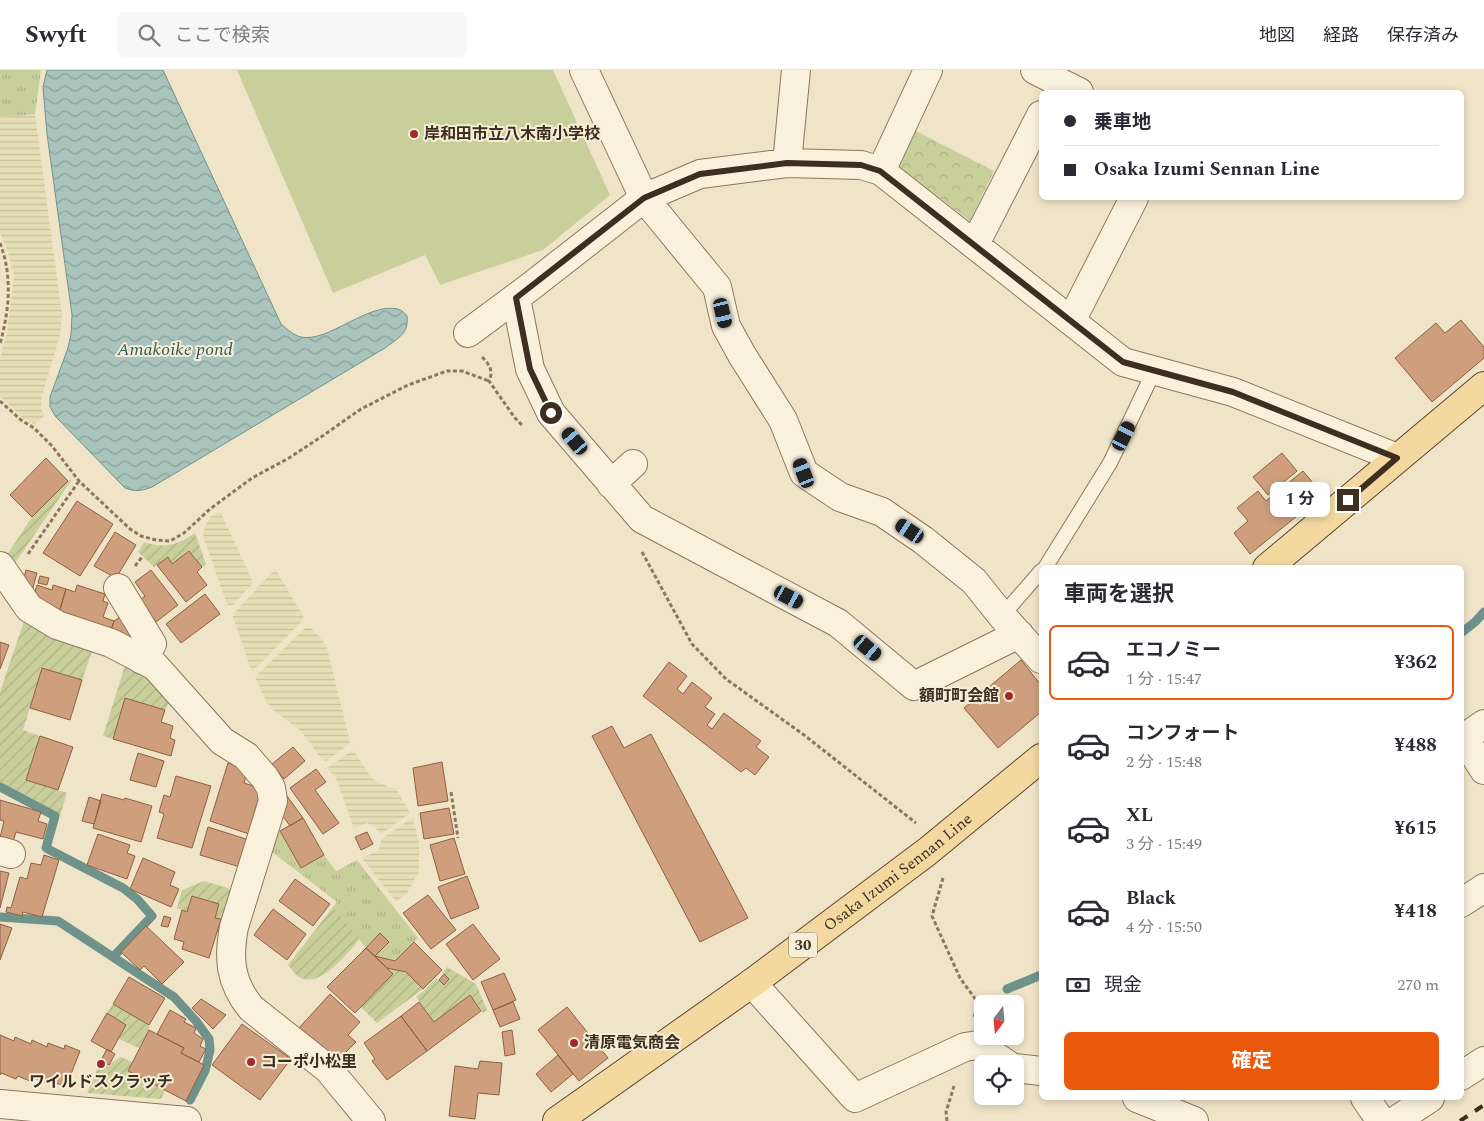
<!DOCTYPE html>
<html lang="ja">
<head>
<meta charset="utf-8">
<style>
	:root { --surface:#fff; --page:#f7f7f7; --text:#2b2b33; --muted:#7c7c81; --line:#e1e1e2; --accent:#ea580c }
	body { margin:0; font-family:Spectral,"Noto Sans JP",serif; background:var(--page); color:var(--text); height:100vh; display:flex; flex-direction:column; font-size:19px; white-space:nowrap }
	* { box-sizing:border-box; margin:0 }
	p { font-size:16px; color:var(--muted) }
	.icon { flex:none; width:28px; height:28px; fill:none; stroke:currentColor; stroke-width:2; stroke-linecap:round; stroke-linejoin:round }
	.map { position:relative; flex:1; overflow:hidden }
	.side { position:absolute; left:1039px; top:495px; width:425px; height:535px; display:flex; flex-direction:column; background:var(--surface); border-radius:8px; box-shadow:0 2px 8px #0003 }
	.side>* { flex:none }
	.guide { position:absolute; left:1039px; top:20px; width:425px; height:110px; border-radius:8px; box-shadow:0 2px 8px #0003; display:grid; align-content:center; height:110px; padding:0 25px; background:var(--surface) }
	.needle { width:32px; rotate:196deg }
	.buttons { position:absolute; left:974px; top:925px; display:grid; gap:10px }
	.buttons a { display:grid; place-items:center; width:50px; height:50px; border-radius:8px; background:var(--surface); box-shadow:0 2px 8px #0003; font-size:25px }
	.end { position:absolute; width:22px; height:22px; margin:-11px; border:6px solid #3d2e20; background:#fff; box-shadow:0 0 0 2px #fff }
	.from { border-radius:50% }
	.bubble { position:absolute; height:35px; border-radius:8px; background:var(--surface); box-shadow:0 2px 8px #0003; font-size:16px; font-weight:700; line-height:35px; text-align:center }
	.car { position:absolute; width:15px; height:30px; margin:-15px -8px; border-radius:6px; box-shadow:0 0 4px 1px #0007; background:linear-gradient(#222 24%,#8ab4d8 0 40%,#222 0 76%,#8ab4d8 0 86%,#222 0) }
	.guide b { display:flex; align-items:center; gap:18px; height:48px; font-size:19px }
	.guide b+b { border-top:1px solid var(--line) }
	.guide i { width:12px; height:12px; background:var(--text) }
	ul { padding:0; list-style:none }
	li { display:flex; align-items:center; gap:15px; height:75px; margin:0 10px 8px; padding:0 15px; border:2px solid transparent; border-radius:8px }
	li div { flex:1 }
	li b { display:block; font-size:19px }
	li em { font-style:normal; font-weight:700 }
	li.selected { border-color:var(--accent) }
	li>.icon { width:45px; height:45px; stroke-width:1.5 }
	h2 { padding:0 25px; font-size:22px; line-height:60px }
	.pay { display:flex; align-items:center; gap:12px; height:55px; padding:0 25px; font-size:19px }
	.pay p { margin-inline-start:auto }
	.action { display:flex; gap:10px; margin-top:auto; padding:10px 25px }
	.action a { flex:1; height:58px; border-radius:8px; background:var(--accent); color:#fff; font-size:20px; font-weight:700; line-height:58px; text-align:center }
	header { display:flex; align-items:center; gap:30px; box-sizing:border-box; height:70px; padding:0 25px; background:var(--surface); border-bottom:1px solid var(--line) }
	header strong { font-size:24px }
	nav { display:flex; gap:28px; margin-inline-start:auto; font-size:18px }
	.search { width:350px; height:45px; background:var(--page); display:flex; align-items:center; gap:12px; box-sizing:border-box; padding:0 18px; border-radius:8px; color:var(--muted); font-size:19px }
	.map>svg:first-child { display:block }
	.farmland { fill:url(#farmland-rules) }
	.grass { fill:url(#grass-tufts) }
	.park { fill:url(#park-crowns) }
	.garden { fill:url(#garden-furrows) }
	.pitch { fill:#c9cf9b }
	.water { fill:url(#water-waves); stroke:#6f938a }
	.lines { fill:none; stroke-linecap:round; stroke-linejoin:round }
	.stream { stroke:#6f938a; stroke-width:9 }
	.building { fill:#cf9f7d; stroke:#8d5f41 }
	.service-casing { stroke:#8d765c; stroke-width:16 }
	.minor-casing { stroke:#8d765c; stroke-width:30 }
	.tertiary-casing { stroke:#8d765c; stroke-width:30 }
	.primary-casing { stroke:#5b4430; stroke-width:30 }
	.path { stroke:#8d765c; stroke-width:3; stroke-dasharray:4 2.5; stroke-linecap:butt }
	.service { stroke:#faf1dc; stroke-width:14 }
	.minor { stroke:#faf1dc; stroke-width:28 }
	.tertiary { stroke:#faf1dc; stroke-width:28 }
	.primary { stroke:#f3d9a0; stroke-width:28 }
	.rail { stroke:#3d2e20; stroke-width:4; stroke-dasharray:9 9; stroke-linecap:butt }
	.route { stroke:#3d2e20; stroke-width:6 }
	.poi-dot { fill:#9e2a2b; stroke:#f7eed8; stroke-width:2 }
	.labels { text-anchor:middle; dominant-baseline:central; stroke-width:4; stroke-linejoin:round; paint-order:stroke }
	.shield { fill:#f7eed8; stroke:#756857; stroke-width:1 }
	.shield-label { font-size:15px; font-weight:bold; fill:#3d2e20 }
	.poi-label { font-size:16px; font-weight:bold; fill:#3d2e20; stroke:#f7eed8; text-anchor:start }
	.street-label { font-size:16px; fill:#3d2e20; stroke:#f7eed8 }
	.water-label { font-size:18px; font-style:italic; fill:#2f5d5a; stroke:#f7eed8 }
</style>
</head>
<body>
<header>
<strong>Swyft</strong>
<div class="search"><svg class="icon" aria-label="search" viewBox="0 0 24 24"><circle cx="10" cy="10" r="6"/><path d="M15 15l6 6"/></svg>ここで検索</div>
<nav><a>地図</a><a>経路</a><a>保存済み</a></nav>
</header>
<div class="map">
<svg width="1484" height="1051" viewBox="0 0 1484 1051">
	<defs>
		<pattern id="farmland-rules" width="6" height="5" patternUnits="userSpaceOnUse" patternTransform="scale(1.25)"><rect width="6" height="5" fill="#e6deb5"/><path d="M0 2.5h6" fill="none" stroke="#c6bf9b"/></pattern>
		<pattern id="grass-tufts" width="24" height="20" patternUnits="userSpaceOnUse" patternTransform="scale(1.25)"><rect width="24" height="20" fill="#c9cf9b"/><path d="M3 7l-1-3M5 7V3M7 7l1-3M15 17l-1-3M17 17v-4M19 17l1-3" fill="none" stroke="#aeb285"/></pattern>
		<pattern id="park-crowns" width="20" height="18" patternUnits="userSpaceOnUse" patternTransform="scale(1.25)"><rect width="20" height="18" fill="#c9cf9b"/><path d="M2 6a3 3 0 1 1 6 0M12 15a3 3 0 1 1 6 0" fill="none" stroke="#aeb285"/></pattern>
		<pattern id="garden-furrows" width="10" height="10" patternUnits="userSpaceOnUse" patternTransform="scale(1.25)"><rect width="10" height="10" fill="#c9cf9b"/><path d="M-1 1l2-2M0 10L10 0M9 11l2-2" fill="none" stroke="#aeb285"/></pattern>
		<pattern id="water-waves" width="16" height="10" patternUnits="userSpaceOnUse" patternTransform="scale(1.25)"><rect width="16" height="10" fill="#a9c4bc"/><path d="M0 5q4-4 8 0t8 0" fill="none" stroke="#8ba098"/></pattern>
	</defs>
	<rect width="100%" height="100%" fill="#f0e4c8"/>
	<path class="farmland" d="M35,44L62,245L60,265L42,326L41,337L44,346L34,354L23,348L0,326V288L7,263L14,206L8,182L0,163V47Z
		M220,441L252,510V514L233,535H228L226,531L203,466L205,456L210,447Z
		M275,499L303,545V550L252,602L233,547L236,541Z
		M306,557L311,558L321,568L327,578L350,672L348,675L326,691L320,687L301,661L273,640L267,633L255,607Z
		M353,680L371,707L378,713L396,719L410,743L381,764L374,756L367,753L354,759L336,708L327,698Z
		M413,747L419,773V802L407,823L396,832L362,788L378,781L382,769Z"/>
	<path class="grass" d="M0,0H41L35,44L0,47Z
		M275,753L301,798L324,785L336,801L357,790L418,868L395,891L375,886L388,872L380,863L366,878L333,837L337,832L267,778Z"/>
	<path class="park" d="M912,59L994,101L970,151L894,93Z"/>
	<path class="garden" d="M72,409L12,498L5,488L32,447L68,411Z
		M195,463L206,494L202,497L188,481L172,494L167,487L154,497L138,482L144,472C164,479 178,475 195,463Z
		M25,548L94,576L82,610L42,599L23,660L40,666L26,710L67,723L60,746L0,714V622Z
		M127,589L171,629L165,640L125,628L113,669L103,666Z
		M204,811L228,818L236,829L227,866L217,863L221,850L215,848L219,834L192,826L187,842L177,838L182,820Z
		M333,837L360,869C348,882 320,920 299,907C295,905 291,898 288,895Z
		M447,897L476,914L487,940L483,943L470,925L434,952L416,927L424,921L436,908L444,915L449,909L442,903Z
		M387,898L406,902L423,919L377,953L361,937L393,904Z
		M113,934L149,955V960L139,978L119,969L126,955L107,943Z
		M121,987L132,992L128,1001L165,1020L161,1029L87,1023L101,990L109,994Z"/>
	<path class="pitch" d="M237,0H553L610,125L543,180L440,215L425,185L333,223Z"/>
	<path class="water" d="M47,0H163L281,254C287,259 293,265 301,267C328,273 368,232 398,239C401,240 405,243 407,246C409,264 398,268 385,278L152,417C142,421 135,422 125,418L56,347L50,337V327L68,278L71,264L72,245L47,64L43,17Z"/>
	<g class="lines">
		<path class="stream" d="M1461,563L1475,552L1484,542
			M0,717L55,746L46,778L123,818L137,829L152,846L113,887
			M0,847L58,851L174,927L196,951L209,969L210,980L205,1001L190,1030
			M1007,919L1041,905"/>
	</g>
	<path class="building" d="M1461,250L1484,277V288L1432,332L1395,288L1436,253L1445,263Z
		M1282,383L1297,401L1268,425L1253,407Z
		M46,388L68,411L32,447L10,425Z
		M1303,401L1323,425L1250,484L1234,463L1248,451L1237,438L1258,421L1266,431Z
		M77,431L113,454L80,506L43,483Z
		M115,462L136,475L116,508L94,496Z
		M189,481L202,497L197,502L207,515L186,532L157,495L168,487L172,494Z
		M26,500L37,503L32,521L21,518Z
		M151,500L178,535L156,552L140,530L145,526L135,512Z
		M40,506L49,508L47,515L38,513Z
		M37,515L52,520L53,515L66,519L58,546L32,532Z
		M77,515L105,524L103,531L108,533L103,547L114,551L110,563L58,546L66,519L75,522Z
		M205,524L220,544L181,573L166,554Z
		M122,546L136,567L130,572L110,563L114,551Z
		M0,572L9,575L0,599Z
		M1021,590L1041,615V642L998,678L964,638Z
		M669,592L687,606L677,619L683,624L692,612L712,628L705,637L715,644L707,655L712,659L724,643L761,671L756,677L769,687L755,705L746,698L741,702L643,626Z
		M42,598L82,610L70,650L30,638Z
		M125,628L165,640L161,652L173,656L170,668L175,670L171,686L113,669Z
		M612,656L624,678L651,664L748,848L700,872L592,666Z
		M40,666L73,677L58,720L26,710Z
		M293,677L305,691L284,709L272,694Z
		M138,683L164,691L156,717L130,710Z
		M442,692L448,731L418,736L413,698Z
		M228,693L248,700L244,713L262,719L252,749L260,751L255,766L210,751Z
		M316,699L326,712L315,720L339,753L323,764L290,718Z
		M176,706L211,716L192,778L157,768L164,744L159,742L164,725L170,727Z
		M102,724L124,730L125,728L152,736L141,772L93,758Z
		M287,726L303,748L290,756L280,742Z
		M89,727L101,731L94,754L82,751Z
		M0,730L41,742L38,751L47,754L43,769L16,762L13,772L0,768L4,751L0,750Z
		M449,738L454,764L424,769L420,743Z
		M303,748L324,785L301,798L280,761Z
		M208,757L249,770L240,797L200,785Z
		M367,762L373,774L361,780L355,767Z
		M98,764L130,775L127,783L135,786L127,809L87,795Z
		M454,768L465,804L440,811L430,775Z
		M44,785L59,790L42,847L23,842L22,846L6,842L7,837L11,838L20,807L27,809L31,793L41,795Z
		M143,788L175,802L170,815L179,819L171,837L130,819Z
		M0,801L9,803L0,838Z
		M467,806L479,838L451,849L438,817Z
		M295,809L330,834L313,856L279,831Z
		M428,825L456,860L431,879L403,843Z
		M192,826L219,834L215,848L221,849L209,888L182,879L184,872L174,869L182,840L187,842Z
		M273,839L306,864L287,890L254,865Z
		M164,846L171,848L168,857L161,856Z
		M0,854L12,858L0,890Z
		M473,854L500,889L473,910L446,874Z
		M146,856L184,892L162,914L144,896L140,900L121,882Z
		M380,863L389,872L375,886L366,878Z
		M414,872L442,900L423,919L406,902L387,898L375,886L395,891Z
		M366,878L393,904L355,943L327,917Z
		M504,903L516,930L493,940L481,912Z
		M444,904L449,909L444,915L439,910Z
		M129,907L165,928L149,955L113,934Z
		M330,924L360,952L348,965L356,972L335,993L298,959Z
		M470,925L481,941L427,981L401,946L419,932L434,952Z
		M201,929L226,945L213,959L192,938Z
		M513,932L520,949L500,957L493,940Z
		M567,937L608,988L579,1011L538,960Z
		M170,940L186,949L184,952L196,958L194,963L203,969L200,976L206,979L199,992L181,983L184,978L157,964Z
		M107,943L126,955L111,982L91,971Z
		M401,946L427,981L387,1010L372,991L375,989L364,973Z
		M242,954L291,989L260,1030L212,995Z
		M149,960L184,978L181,983L204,995L186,1031L128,1001Z
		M512,960L515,984L505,986L502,962Z
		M0,965L14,971L15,967L31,974L32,970L47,977L48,973L64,979L65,975L80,981L66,1017L51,1011L49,1014L34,1008L32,1012L18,1006L16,1009L1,1003L0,1005Z
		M107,979L115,984L109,995L101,990Z
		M558,985L573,1004L551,1022L536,1004Z
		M480,991L502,993L499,1025L478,1023L475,1049L449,1046L455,996L478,999Z"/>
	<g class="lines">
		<defs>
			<path id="service" d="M1045,498L1110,393L1154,301
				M1002,546L1041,501"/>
			<path id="minor" d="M584,0L644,128L700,104L787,93L861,95L881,101L1123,292L1233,322L1397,388
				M1035,0L1079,22
				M787,93L796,0
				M881,101L928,0
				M975,174L1041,45
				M516,228L530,299L551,343L642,449L838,553L914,616L1019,564
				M1071,251L1134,128
				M468,263L530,217L644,128L717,217L726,256L742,285L783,350L804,403L840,427L882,442L923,470L974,511L1002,546L1041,589
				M611,414L633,394
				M0,496L29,538L57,555L111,573L155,596L222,671L246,686L265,708L271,718L273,731L234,857C228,889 230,912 251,938L328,999L371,1051
				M118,518L152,574L142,590
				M1464,668L1484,700
				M1461,670L1484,654
				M0,781L11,784
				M1461,833L1484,818
				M752,913L855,1028L965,977L978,975L1007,994
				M1015,998L1041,1001
				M1461,1006L1484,991
				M1137,1028L1194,1051
				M1365,1028L1381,1051
				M1395,1051L1430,1028"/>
			<path id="tertiary" d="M0,1034L187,1051"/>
			<g id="primary">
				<path d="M1267,498L1484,316"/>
				<path id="s1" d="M557,1051L752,913L928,781L1041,688"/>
			</g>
		</defs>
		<use href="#service" class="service-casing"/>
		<use href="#minor" class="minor-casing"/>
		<use href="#tertiary" class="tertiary-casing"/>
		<use href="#primary" class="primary-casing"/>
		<path class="path" d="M0,173C13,207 9,241 0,274
			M482,287C489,294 494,301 489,311L515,348L522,355
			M0,331L21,350L34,358L52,376L79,411L130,459L141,466L156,470L170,471L184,463L210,439L252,408L289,388L321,367L361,339L408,315L447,301H462L489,311
			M642,482L692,574L726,609L804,665L916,753
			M28,484L79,411
			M135,496L143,486
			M451,722L458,768
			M943,808L932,846L960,908L979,934L974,947
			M947,1051L946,1042L954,1016"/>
		<use href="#service" class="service"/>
		<use href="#minor" class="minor"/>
		<use href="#tertiary" class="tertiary"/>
		<use href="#primary" class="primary"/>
		<path class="rail" d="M1460,1051L1484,1035"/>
	</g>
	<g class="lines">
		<path class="route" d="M551,343L530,299L516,228L644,128L700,104L787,93L861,95L880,101L1123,292L1233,322L1397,388L1348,430"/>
	</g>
	<g class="poi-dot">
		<circle cx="414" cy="64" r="5"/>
		<circle cx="1009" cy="626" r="5"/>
		<circle cx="574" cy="973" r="5"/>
		<circle cx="251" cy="992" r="5"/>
		<circle cx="101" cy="994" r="5"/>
	</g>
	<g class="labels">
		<rect class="shield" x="789" y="862.5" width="28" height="25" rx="4"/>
		<g class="shield-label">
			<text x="803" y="875">30</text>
		</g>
		<g class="poi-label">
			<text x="424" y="64">岸和田市立八木南小学校</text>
			<text x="999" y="626" text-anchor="end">額町町会館</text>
			<text x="584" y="973">清原電気商会</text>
			<text x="261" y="992">コーポ小松里</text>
			<text x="101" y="1012" text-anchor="middle">ワイルドスクラッチ</text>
		</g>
		<g class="street-label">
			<text stroke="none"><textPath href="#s1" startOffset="422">Osaka Izumi Sennan Line</textPath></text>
		</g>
		<g class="water-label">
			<text x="175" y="279">Amakoike pond</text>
		</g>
	</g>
</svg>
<div class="buttons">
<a><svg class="needle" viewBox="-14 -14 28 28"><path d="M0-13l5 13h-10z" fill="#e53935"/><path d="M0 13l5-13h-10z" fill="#7c7c81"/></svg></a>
<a><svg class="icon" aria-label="locate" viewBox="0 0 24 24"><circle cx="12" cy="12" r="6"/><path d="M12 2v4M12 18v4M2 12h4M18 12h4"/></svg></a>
</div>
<i class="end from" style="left:551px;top:343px"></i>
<i class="end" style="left:1348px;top:430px"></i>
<div class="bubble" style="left:1270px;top:412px;width:60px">1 分</div>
<i class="car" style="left:723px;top:243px;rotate:167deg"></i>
<i class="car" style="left:1124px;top:366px;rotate:27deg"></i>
<i class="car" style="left:575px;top:371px;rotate:320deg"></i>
<i class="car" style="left:804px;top:403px;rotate:339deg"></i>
<i class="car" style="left:910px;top:461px;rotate:304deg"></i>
<i class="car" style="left:789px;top:527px;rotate:118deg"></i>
<i class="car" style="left:868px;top:578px;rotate:130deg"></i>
<div class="guide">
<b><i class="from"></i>乗車地</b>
<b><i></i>Osaka Izumi Sennan Line</b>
</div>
<section class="side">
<h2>車両を選択</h2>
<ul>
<li class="selected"><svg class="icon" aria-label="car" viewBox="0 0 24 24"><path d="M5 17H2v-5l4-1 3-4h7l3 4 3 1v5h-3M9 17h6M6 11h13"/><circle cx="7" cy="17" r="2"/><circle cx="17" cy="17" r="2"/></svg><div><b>エコノミー</b><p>1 分 · 15:47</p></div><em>¥362</em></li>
<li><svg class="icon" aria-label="car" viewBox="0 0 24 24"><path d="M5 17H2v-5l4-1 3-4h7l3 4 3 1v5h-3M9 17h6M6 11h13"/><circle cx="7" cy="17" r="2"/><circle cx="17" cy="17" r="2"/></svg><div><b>コンフォート</b><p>2 分 · 15:48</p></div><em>¥488</em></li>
<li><svg class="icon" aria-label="car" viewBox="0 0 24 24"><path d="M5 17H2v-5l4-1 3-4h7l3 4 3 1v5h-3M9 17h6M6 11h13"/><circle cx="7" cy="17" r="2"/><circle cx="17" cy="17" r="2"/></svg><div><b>XL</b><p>3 分 · 15:49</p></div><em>¥615</em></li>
<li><svg class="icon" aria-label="car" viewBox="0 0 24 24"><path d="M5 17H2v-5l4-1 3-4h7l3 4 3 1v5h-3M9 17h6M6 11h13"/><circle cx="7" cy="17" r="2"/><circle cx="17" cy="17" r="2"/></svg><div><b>Black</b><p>4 分 · 15:50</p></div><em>¥418</em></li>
</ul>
<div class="pay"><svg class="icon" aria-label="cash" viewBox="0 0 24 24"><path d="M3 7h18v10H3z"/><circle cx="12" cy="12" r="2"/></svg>現金<p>270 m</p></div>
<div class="action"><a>確定</a></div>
</section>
</div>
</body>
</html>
